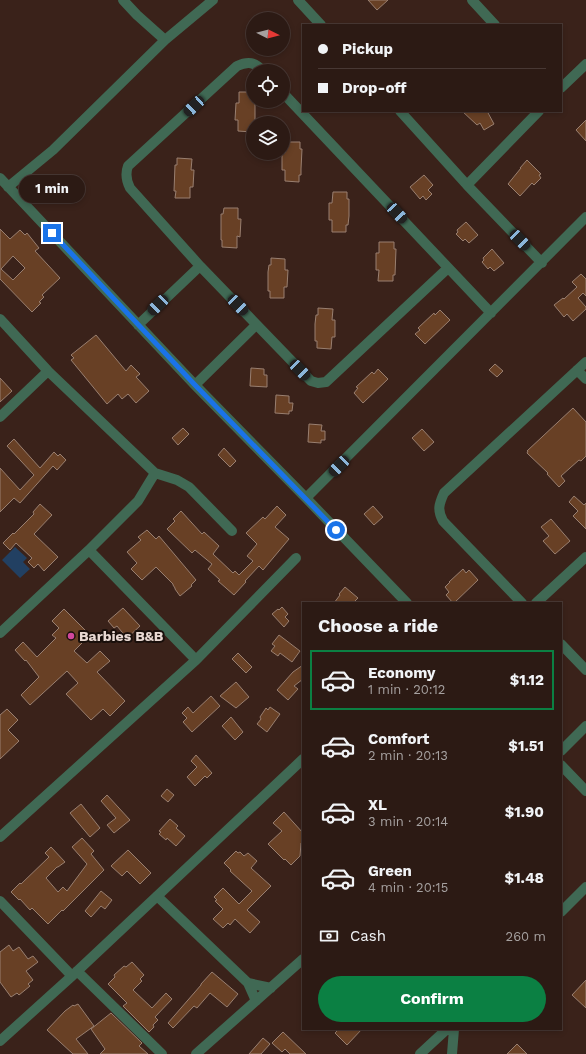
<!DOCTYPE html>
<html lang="en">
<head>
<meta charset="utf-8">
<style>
	:root { --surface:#2c1a14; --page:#382722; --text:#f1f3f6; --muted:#a6a1a0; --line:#483834; --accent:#0b8043 }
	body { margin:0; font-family:"Work Sans",sans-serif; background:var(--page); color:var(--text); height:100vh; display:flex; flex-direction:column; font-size:15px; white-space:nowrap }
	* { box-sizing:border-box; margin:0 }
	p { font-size:13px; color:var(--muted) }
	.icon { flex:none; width:22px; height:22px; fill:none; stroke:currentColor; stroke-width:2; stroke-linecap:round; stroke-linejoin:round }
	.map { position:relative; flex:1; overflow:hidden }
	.drawer { position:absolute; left:302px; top:602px; width:260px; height:428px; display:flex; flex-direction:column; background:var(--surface); border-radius:0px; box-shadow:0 2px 6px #0003,0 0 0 1px var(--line) }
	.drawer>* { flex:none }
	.guide { position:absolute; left:302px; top:24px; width:260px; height:88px; border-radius:0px; box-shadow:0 2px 6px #0003,0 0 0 1px var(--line); display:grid; align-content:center; height:88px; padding:0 16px; background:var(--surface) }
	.needle { width:26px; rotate:96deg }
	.controls { position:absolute; left:246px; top:12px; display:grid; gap:8px }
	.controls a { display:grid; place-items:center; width:44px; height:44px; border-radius:50%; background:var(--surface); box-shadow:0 2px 6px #0003,0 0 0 1px var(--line); font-size:20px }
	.end { position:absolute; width:18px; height:18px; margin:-9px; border:5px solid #1a73e8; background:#fff; box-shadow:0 0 0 2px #fff }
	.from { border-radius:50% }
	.bubble { position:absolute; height:28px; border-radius:14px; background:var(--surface); box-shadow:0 2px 6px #0003,0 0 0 1px var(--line); font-size:13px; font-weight:700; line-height:28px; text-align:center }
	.car { position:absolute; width:12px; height:24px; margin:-12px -6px; border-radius:5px; box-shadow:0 0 3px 1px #0007; background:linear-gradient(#222 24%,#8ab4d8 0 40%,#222 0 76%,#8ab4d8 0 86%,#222 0) }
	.guide b { display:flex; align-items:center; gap:14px; height:38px; font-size:15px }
	.guide b+b { border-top:1px solid var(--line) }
	.guide i { width:10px; height:10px; background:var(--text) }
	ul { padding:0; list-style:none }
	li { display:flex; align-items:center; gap:12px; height:60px; margin:0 8px 6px; padding:0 8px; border:2px solid transparent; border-radius:0px }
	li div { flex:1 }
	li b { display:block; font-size:15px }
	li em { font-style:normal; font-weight:700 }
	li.current { border-color:var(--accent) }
	li>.icon { width:36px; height:36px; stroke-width:1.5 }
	h2 { padding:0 16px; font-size:18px; line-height:48px }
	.pay { display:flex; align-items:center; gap:10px; height:44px; padding:0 16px; font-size:15px }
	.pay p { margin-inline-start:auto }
	.action { display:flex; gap:8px; margin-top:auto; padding:8px 16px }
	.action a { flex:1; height:46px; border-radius:24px; background:var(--accent); color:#fff; font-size:16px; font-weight:700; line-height:46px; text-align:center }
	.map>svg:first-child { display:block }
	.water { fill:#224062 }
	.building { fill:#684025; stroke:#997f70; fill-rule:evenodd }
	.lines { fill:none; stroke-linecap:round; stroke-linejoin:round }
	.minor { stroke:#406954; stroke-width:10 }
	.route { stroke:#1a73e8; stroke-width:5 }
	.hotel-dot { fill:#d1479c; stroke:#190f0b; stroke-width:1.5 }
	.labels { text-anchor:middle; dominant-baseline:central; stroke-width:4; stroke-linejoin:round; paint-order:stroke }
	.poi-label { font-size:14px; font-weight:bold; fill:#e9d9d3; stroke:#190f0b; text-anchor:start }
</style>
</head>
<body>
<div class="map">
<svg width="586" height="1054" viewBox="0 0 586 1054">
	<rect width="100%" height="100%" fill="#3a221a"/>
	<path class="water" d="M15,547L27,558L23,562L30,569L20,578L2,560Z"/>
	<path class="building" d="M368,0H388L377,10Z
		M239,92H253V101H255V123H253L252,132L238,131V120H235L236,103H239Z
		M462,111H487L494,124L484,130L480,123L477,125Z
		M586,120V141L576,130Z
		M286,142H300V149H302L301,169V175H299V182L285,181V170H282V153H285Z
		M177,158L192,159L191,170H194L193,187H190V198H175L176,191H174L175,165H177Z
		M527,160L541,174L539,175L541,178L534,185L532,183L520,196L508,184L521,168H520Z
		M424,175L433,185L428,190L432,194L426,200L423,196L420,199L410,187Z
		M333,192H347V199H349V216L348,225H346V232H332V220H329V203H332Z
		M224,208H238V219H241L240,237L237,236V248L222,247V240H221V214H223Z
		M466,222L478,235L469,243L465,239L463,241L456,234L458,232L457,230Z
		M0,229L10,239L20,230L25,235L27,233L39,248L35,251L60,278L42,295L44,297L39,302L41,303L32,312L0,279ZM13,256L25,268L13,280L1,269Z
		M379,242H394V249H396L395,275H393V281H378L379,270H376V253H379Z
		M492,249L504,263L494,271L490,267L488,269L482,262L484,260L483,258Z
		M271,258L285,259V270H288L287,287H284V298H270V291H268V272L269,265H271Z
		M581,274L586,279V296L583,293L578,298L586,307V309L573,321L567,314L564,317L554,305L563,298L564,299L577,287L572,282Z
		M318,308L333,309L332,320H335V337H332L331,349L317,348V341H315V324L316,315H318Z
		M440,310L450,320L425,344L415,334L420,330L418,328L434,313L435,315Z
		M96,335L126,371L131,365L140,374L136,377L149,391L136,403L128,394L122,399L118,394L107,404L71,360L74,358L71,355Z
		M495,364L503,371L497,377L489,370Z
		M251,368L264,369V375H267V387L250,386Z
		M378,369L388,379L363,403L354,393L358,388L356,387L372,372L374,374Z
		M0,378L12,391L0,402Z
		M276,395L289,396V403H293L292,411H289V414L275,413Z
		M573,408L586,422V456L581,461L579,460L561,476L565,481L559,487L547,474L548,473L527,453L528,451H527Z
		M309,424L322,425L321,431H325V440H321V443L308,442Z
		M183,428L189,434L178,445L172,438Z
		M422,429L434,442L424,451L412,438Z
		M14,439L40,468L54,452L58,456L60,454L66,460L57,470L53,466L20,503L14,498L0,512V468L20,490L34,475L7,446Z
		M224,448L236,461L230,467L218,455Z
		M574,496L584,505L586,503V529L573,516L578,511L569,502Z
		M40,504L52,515L34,534L58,557L44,571L38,564L34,568L28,562L32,558L16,543L10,550L3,543L13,533L14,534L34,514L33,512Z
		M277,506L286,515L275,527L289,539L263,570L259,566L245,581L246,582L234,595L218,581L220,580L208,569L212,564L195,550L192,553L167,529L175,521L173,519L181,511L202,534L204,532L219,546L213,554L233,573L235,571L239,575L253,561L247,556L257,544L246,533L263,517L265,519Z
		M373,506L383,517L374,525L364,514Z
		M551,519L570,541L555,554L543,541L549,536L541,527Z
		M147,530L156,539L159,536L196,580L191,585L192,586L180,596L175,589V588L173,585V584L156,567L142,580L131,569L137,563L127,552L141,540L138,537Z
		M463,569L466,573L469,570L478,580L454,603H453L446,595L449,592L445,587L450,582H449Z
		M345,587L358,598L353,603H334L340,595L339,594Z
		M282,607L288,614L285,617L289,621L284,627L272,614L278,609L279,610Z
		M123,608L140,626L127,638L117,626L114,628L108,621Z
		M64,609L90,635L74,651L87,663L100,651L110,661L97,672L125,701L110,716L103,709L91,720L66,694L78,683L67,671L30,705L21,695L39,677L26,660L25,661L15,650L23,642L37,657L56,638L52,635L59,628L52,621Z
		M279,635L300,651L292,662L280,653L278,656L271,651L275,646L272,644Z
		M238,653L252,667L246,673L232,659Z
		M303,665V679L294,686L298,689L288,700L277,690L293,672Z
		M236,682L249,697L236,708L220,696Z
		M211,696L220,706L192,732L183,722L187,718L182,713L188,707L193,713Z
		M270,707L280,714L267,732L257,724L261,719L260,717L266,708L268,710Z
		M7,709L18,720L8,730L19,741L0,759V715Z
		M231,717L243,732L235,740L222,726Z
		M196,755L212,773L207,778L205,776L195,786L187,777L197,767L191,761Z
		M167,789L174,795L168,802L161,796Z
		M107,795L130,820L114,833L107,825L116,818L101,801Z
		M81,804L100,828L90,837L70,813Z
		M284,812L303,833V841L301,843L300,856L291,865L285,859L284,860L268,844L282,831L273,823Z
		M170,819L178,826L176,828L185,836L176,846L167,838L166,840L159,834L161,832L159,831Z
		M82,838L94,851L91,854L104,870L63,911L62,910L48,924L32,908L30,910L20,899L19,900L11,892L20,883L21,884L49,857L45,853L51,847L65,862L58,867H57L46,878L58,892L63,887L67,891L87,864L72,847Z
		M128,850L151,873L140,884L127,871L122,876L111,866Z
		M236,851L238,853L240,852L244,856L248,853L257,861L251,868L271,886L247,910L260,922L250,933L235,919L230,925L228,923L223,928L213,919L223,909L215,901L217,900L214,897L223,888L239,904L252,891L230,871L231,870L224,863Z
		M101,891L112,900L105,909L101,906L91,917L85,911Z
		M9,945L13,951L19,947L28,959L33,956L38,962L26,971L33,980L28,984L30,986L19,995L17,993L11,997L0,982V952Z
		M132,962L144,975L140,979L142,981L133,990L152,1008L166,993L172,999L155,1017L158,1020L153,1025L154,1027L149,1032L123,1006L127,1003L108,984L115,977L114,975L124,966L126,967Z
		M212,972L238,994L227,1007L210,993L197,1008L194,1006L173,1028L168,1023L201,985V984Z
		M586,980V1008L572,995Z
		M78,1004L94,1026L76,1039L88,1054H73L47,1030L65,1011L73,1005L74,1006Z
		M111,1013L142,1043L139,1046L148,1054H100L105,1049L91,1029Z
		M339,1029H362L347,1045L335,1033Z
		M283,1032L306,1054H290L285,1049L282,1052L272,1043Z
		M263,1038L270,1044L261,1054H249Z
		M517,1044L527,1054H507Z"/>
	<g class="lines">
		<path class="minor" d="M123,0L137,15L165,40
			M298,0L321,25
			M472,0L495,25
			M263,71C255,62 248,61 237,66L128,166C125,174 126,180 130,188L200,266L311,381L318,383L326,382L448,268
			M561,88L586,64
			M283,93L491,313
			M400,111L467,185L542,263
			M0,178L195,385L306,498L407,603
			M467,185L539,111
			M8,187L53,150L165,40L213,0
			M0,319L48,371L155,473L177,480L189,487L232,531
			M138,325L200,266
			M577,370L586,379
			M195,385L256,325
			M0,417L48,371
			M306,498L586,217
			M89,550L196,660
			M522,603L443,521C437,510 439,504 444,493L586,362
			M536,603L586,557
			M0,633L89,550L138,501L155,473
			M561,644L586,670
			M561,751L586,726
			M561,765L586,791
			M0,837L196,660L296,558
			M157,896L248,983L256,1001
			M0,901L72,976
			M561,912L586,887
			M77,971L162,1054
			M248,983L271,988
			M0,1041L72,976L303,759
			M196,1054L303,959
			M420,1054L447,1029
			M452,1054L454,1029"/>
	</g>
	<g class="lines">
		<path class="route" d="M52,233L195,385L336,530"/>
	</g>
	<circle class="hotel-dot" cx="71" cy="636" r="4"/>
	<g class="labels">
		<g class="poi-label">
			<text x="79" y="636">Barbies B&amp;B</text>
		</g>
	</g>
</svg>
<div class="controls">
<a><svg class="needle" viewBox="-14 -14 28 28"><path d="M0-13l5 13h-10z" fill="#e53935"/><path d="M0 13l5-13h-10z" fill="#a6a1a0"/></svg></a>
<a><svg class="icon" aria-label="locate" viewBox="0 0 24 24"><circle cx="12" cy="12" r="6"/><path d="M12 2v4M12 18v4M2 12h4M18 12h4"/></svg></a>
<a><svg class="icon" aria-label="layers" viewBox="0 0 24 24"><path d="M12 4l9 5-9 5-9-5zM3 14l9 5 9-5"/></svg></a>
</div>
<i class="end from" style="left:336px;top:530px"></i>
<i class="end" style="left:52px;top:233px"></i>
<div class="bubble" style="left:19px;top:175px;width:66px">1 min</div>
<i class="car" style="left:194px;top:106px;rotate:227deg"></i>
<i class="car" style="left:397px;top:213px;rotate:137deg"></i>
<i class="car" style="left:520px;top:240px;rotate:136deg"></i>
<i class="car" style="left:158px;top:305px;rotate:226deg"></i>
<i class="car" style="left:238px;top:305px;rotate:136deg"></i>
<i class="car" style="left:300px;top:370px;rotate:136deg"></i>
<i class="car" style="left:339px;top:466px;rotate:225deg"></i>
<div class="guide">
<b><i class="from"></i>Pickup</b>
<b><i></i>Drop-off</b>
</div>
<section class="drawer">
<h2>Choose a ride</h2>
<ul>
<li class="current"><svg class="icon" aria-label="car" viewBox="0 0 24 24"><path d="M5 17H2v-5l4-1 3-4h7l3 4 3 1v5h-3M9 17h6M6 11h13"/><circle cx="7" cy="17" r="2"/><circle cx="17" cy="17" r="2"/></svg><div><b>Economy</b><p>1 min · 20:12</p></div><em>$1.12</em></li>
<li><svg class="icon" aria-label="car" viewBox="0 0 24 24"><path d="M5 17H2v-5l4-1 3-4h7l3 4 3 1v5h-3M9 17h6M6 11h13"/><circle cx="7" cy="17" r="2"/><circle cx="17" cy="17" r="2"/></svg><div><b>Comfort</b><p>2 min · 20:13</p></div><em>$1.51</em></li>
<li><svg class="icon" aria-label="car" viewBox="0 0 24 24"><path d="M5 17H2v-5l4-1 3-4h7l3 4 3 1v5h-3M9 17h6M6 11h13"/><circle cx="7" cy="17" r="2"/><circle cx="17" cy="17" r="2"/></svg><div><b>XL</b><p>3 min · 20:14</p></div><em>$1.90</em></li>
<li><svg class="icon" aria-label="car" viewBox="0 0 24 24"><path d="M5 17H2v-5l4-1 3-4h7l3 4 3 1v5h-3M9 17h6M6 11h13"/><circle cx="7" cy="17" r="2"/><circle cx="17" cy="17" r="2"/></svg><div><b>Green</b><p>4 min · 20:15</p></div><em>$1.48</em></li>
</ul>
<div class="pay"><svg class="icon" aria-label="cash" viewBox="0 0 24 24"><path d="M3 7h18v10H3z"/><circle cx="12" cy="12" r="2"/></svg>Cash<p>260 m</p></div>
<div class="action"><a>Confirm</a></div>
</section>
</div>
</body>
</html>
